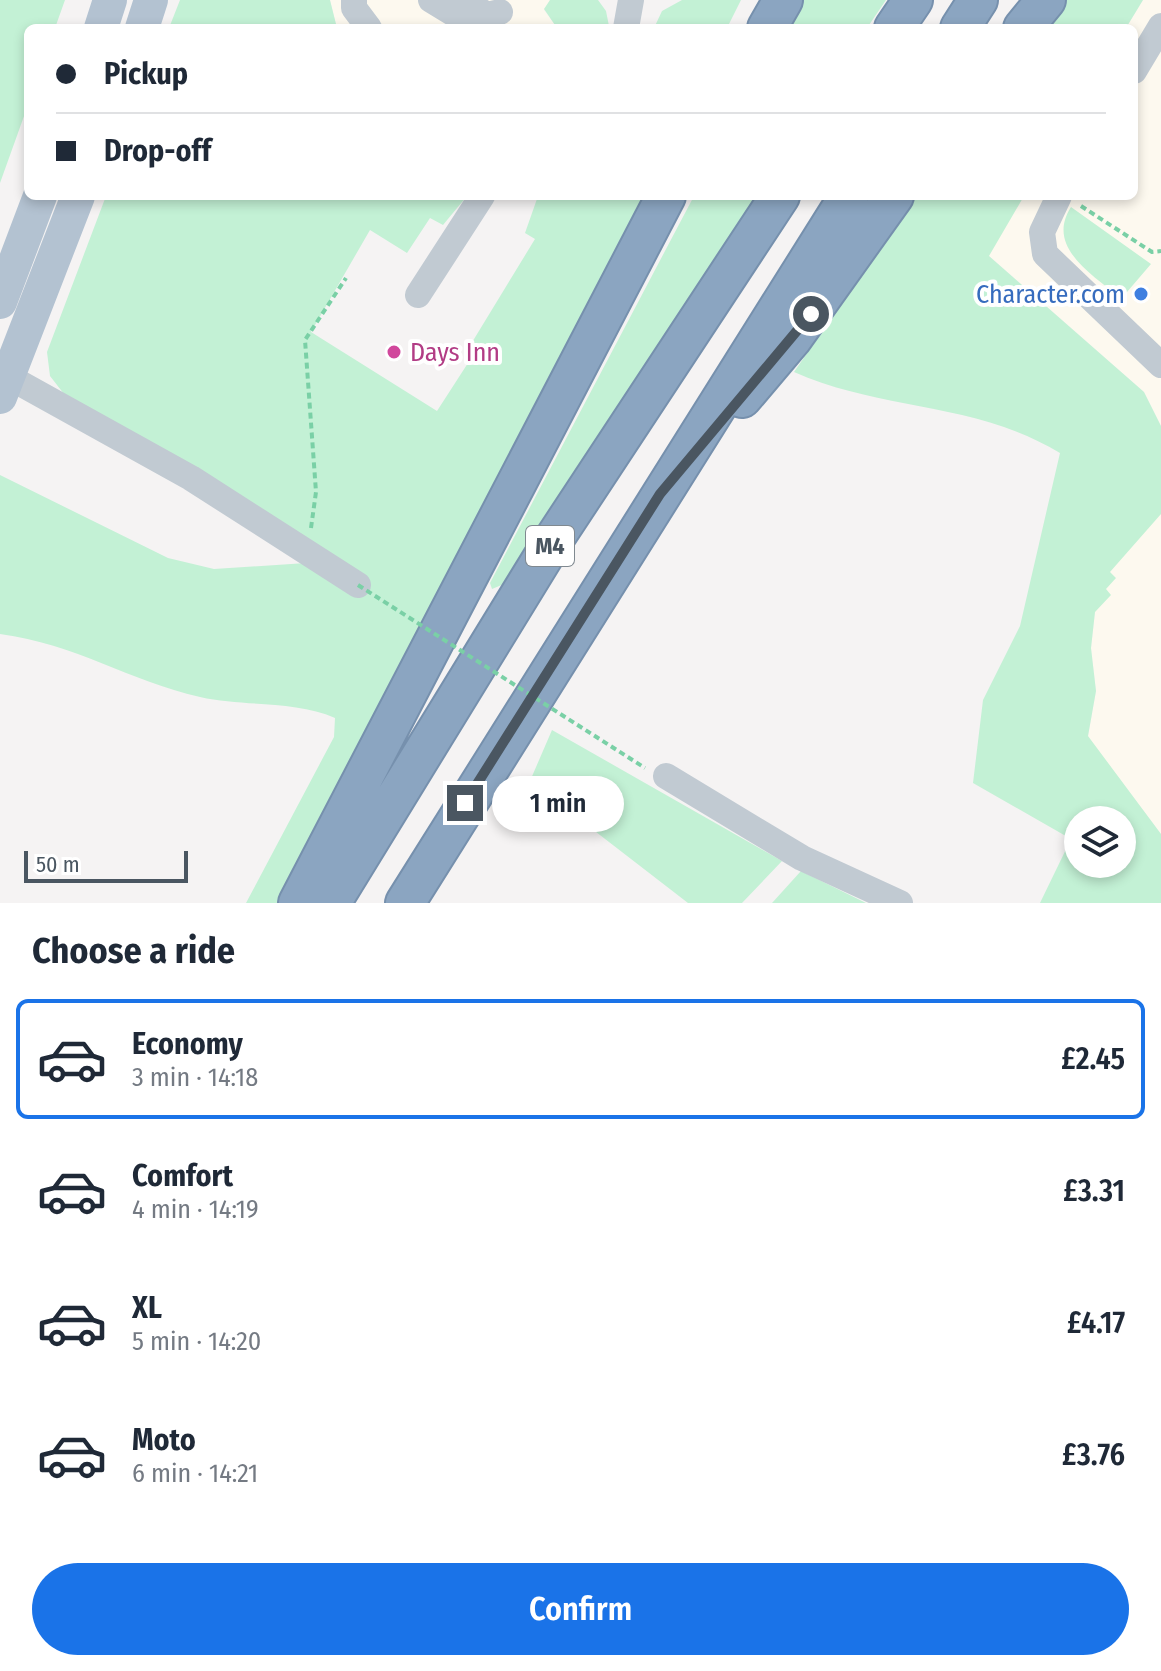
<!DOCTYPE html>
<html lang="en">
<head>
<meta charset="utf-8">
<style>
	:root { --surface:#fff; --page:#f6f6f7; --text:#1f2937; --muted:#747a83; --line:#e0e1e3; --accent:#1a73e8 }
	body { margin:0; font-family:"Fira Sans Condensed",sans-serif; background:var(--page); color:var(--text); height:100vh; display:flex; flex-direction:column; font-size:30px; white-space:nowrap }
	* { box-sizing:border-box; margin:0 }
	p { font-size:26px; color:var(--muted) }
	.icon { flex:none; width:44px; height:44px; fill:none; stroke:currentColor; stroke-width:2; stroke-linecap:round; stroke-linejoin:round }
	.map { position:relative; height:903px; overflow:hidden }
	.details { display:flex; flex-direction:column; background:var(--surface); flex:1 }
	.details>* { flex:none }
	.guide { position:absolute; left:24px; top:24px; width:1114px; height:176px; border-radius:12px; box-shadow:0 4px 12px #0003; display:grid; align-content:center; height:176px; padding:0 32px; background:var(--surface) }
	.fabs { position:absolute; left:1064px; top:806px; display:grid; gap:16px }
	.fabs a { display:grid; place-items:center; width:72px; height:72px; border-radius:50%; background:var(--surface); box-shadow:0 4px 12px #0003; font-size:40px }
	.scale { position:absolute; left:24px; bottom:20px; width:164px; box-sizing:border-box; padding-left:8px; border:4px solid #4a5661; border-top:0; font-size:22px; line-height:28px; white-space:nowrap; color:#4a5661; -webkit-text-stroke:6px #fff; paint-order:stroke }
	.end { position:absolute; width:36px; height:36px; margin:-18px; border:10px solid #4a5661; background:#fff; box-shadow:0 0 0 4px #fff }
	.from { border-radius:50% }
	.bubble { position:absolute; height:56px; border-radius:28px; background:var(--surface); box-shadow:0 4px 12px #0003; font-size:26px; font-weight:600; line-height:56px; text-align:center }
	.guide b { display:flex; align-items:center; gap:28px; height:76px; font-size:30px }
	.guide b+b { border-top:2px solid var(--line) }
	.guide i { width:20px; height:20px; background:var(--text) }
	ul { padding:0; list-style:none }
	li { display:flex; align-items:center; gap:24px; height:120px; margin:0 16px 12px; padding:0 16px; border:4px solid transparent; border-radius:12px }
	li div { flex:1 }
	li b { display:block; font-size:30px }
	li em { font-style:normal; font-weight:600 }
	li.current { border-color:var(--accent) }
	li>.icon { width:72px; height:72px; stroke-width:1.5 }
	h2 { padding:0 32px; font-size:36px; line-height:96px }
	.button { display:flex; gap:16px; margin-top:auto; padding:16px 32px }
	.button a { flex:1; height:92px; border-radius:48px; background:var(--accent); color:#fff; font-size:32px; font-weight:600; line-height:92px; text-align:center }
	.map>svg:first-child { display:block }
	.commercial { fill:#fdf9ef }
	.green { fill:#c3f1d5; fill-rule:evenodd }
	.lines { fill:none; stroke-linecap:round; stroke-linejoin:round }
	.highway-casing { stroke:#7690ad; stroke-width:42 }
	.path { stroke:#7ad0a6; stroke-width:4; stroke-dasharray:6 4; stroke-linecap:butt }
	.minor { stroke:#c1cad2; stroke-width:26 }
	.major { stroke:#b3c2d1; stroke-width:34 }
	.highway { stroke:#8ba5c1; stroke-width:38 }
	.path-bridge { stroke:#7ad0a6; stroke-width:4; stroke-dasharray:6 4; stroke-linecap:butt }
	.route { stroke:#4a5661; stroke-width:10 }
	.shop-dot { fill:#3f7fe0; stroke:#fff; stroke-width:3 }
	.hotel-dot { fill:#d1479c; stroke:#fff; stroke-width:3 }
	.labels { text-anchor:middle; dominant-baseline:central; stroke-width:8; stroke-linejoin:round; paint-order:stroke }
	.shield { fill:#fff; stroke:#808990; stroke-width:2 }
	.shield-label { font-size:24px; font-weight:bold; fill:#4a5661 }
	.shop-label { font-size:26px; fill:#366cbe; stroke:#fff; text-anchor:end }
	.hotel-label { font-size:26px; fill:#b23c85; stroke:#fff; text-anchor:start }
</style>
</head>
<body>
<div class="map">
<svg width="1161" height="903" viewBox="0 0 1161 903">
	<rect width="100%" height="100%" fill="#f5f3f3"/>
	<path class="commercial" d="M330,0H550L544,10L557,28H337Z
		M1143,0H1161V426L1144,392L988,255L1024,196H1134V28H1126Z
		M1161,509V834L1088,737L1096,691L1091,648L1095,612L1108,571Z"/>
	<path class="green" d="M0,0H65L55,28H28V105L0,183Z
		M180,0H330L337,28H169Z
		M550,0H598L606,11L609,26L557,28L544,9Z
		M682,0H741L727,28H654L662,11Z
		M803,0H886L867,28H787Z
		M1067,0H1143L1126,28H1045Z
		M106,196H467L443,225L430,218L407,253L370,230L311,332L437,411L468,363L471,344L535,239L525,233L538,196H649L280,903H246L334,737L335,718C295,700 243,707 200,697C129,681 76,644 0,634V475L168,558L214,569L306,563L64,394L50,376L47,352Z
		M694,196H756L515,569L504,584L492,589L490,583Z
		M916,196H1024L989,256L1144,392L1161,426V514L1110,572L1116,578L1106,589L1111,595L1095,612L1091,648L1096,691L1088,736L1161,834V903H1040L1071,839L973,783L983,700L1020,626L1060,453C974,401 881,411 794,372ZM1078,820H1122V864H1078Z
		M1071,207L1151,264L1121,299C1093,274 1045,248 1071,207Z
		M552,730L782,861L742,903H688L530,781Z
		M801,871L866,903H772Z"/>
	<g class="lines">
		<defs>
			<path id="highway" d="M767,28L783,0
				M894,28L913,0
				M960,28L978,0
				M1023,28L1046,0
				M742,398L792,339L894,196
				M298,903L666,196
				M331,903L556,536L780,196
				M405,903L849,196"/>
		</defs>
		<use href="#highway" class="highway-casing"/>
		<path class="path" d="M1081,206L1152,252L1161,251
			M311,528L316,492L305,340L346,278"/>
		<path class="minor" d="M354,0V8L369,28
			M431,0L477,28
			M463,0L487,15L500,12
			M626,28L631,0
			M1134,71L1161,26
			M1059,196L1042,232L1045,254L1161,365
			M418,295L482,196
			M0,372L191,478L358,585
			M666,776L802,858L900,903"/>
		<path class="major" d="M101,28L110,0
			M142,28L151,0
			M0,302L40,196
			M0,397L78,196"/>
		<use href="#highway" class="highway"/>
		<path class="path-bridge" d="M358,585L645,768"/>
	</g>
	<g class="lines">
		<path class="route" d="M465,803L660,494L811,314"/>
	</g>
	<circle class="shop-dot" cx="1141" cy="294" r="8"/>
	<circle class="hotel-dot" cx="394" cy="352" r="8"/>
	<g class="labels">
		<rect class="shield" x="526" y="526" width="48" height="40" rx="6"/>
		<g class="shield-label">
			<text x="550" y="546">M4</text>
		</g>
		<g class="shop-label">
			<text x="1125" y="294">Character.com</text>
		</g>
		<g class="hotel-label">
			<text x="410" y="352">Days Inn</text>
		</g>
	</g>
</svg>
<div class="fabs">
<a><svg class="icon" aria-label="layers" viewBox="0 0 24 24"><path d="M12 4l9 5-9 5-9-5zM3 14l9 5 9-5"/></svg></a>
</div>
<div class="scale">50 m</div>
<i class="end from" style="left:811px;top:314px"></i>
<i class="end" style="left:465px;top:803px"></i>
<div class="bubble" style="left:492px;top:776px;width:132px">1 min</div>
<div class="guide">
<b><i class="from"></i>Pickup</b>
<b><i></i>Drop-off</b>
</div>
</div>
<section class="details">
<h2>Choose a ride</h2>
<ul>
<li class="current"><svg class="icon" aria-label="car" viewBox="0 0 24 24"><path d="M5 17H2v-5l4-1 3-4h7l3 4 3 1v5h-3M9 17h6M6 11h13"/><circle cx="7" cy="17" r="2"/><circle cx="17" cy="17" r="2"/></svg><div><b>Economy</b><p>3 min · 14:18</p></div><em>£2.45</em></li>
<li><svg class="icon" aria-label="car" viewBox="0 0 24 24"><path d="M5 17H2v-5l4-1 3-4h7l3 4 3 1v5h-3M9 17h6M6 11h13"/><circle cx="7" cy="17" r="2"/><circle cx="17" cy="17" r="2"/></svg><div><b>Comfort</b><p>4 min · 14:19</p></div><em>£3.31</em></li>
<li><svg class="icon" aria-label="car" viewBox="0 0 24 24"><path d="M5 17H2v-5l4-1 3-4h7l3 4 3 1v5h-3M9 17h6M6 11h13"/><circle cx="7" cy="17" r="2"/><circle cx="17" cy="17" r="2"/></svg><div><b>XL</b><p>5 min · 14:20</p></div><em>£4.17</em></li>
<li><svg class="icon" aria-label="car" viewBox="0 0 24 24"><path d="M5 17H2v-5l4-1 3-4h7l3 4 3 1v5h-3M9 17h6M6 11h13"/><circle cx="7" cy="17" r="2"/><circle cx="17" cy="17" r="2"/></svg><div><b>Moto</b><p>6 min · 14:21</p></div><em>£3.76</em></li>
</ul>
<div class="button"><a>Confirm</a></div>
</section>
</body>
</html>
